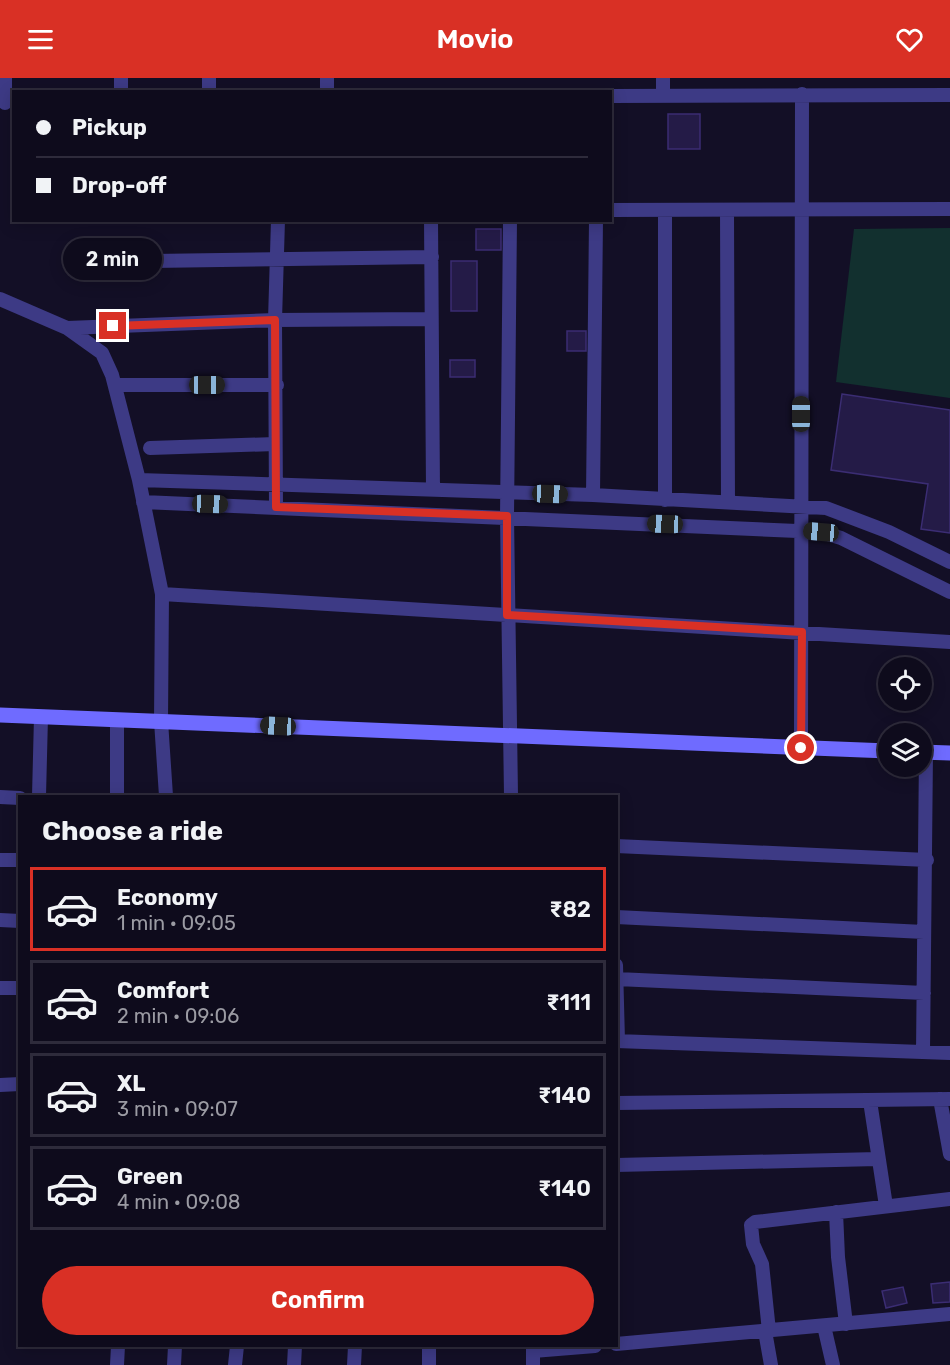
<!DOCTYPE html>
<html lang="en">
<head>
<meta charset="utf-8">
<style>
	:root { --surface:#0e0b1c; --page:#1c1929; --text:#f1f3f6; --muted:#9b9ba3; --line:#2e2b3b; --accent:#d93025 }
	body { margin:0; font-family:Rubik,sans-serif; background:var(--page); color:var(--text); height:100vh; display:flex; flex-direction:column; font-size:22px; white-space:nowrap }
	* { box-sizing:border-box; margin:0 }
	p { font-size:20px; color:var(--muted) }
	.icon { flex:none; width:33px; height:33px; fill:none; stroke:currentColor; stroke-width:2; stroke-linecap:round; stroke-linejoin:round }
	.map { position:relative; flex:1; overflow:hidden }
	.sheet { position:absolute; left:18px; top:717px; width:600px; height:552px; display:flex; flex-direction:column; background:var(--surface); border-radius:0px; box-shadow:0 3px 15px #0003,0 0 0 2px var(--line) }
	.sheet>* { flex:none }
	.guide { position:absolute; left:12px; top:12px; width:600px; height:132px; border-radius:0px; box-shadow:0 3px 15px #0003,0 0 0 2px var(--line); display:grid; align-content:center; height:132px; padding:0 24px; background:var(--surface) }
	.tools { position:absolute; left:878px; top:579px; display:grid; gap:12px }
	.tools a { display:grid; place-items:center; width:54px; height:54px; border-radius:50%; background:var(--surface); box-shadow:0 3px 15px #0003,0 0 0 2px var(--line); font-size:30px }
	.end { position:absolute; width:27px; height:27px; margin:-14px; border:8px solid #d93025; background:#fff; box-shadow:0 0 0 3px #fff }
	.from { border-radius:50% }
	.bubble { position:absolute; height:42px; border-radius:21px; background:var(--surface); box-shadow:0 3px 15px #0003,0 0 0 2px var(--line); font-size:20px; font-weight:600; line-height:42px; text-align:center }
	.car { position:absolute; width:18px; height:36px; margin:-18px -9px; border-radius:8px; box-shadow:0 0 4px 2px #0007; background:linear-gradient(#222 24%,#8ab4d8 0 40%,#222 0 76%,#8ab4d8 0 86%,#222 0) }
	.guide b { display:flex; align-items:center; gap:21px; height:57px; font-size:22px }
	.guide b+b { border-top:2px solid var(--line) }
	.guide i { width:15px; height:15px; background:var(--text) }
	ul { padding:0; list-style:none }
	li { display:flex; align-items:center; gap:18px; height:84px; margin:0 12px 9px; padding:0 12px; border:3px solid var(--line); border-radius:0px }
	li div { flex:1 }
	li b { display:block; font-size:22px }
	li em { font-style:normal; font-weight:600 }
	li.current { border-color:var(--accent) }
	li>.icon { width:54px; height:54px; stroke-width:1.5 }
	h2 { padding:0 24px; font-size:27px; line-height:72px }
	.action { display:flex; gap:12px; margin-top:auto; padding:12px 24px }
	.action a { flex:1; height:69px; border-radius:36px; background:var(--accent); color:#fff; font-size:24px; font-weight:600; line-height:69px; text-align:center }
	header { display:flex; justify-content:space-between; align-items:center; height:78px; padding:0 24px; background:var(--accent); color:#fff; font-size:27px; font-weight:600 }
	.map>svg:first-child { display:block }
	.green { fill:#12302f }
	.building { fill:#241b47; stroke:#3b2d73; stroke-width:1.5 }
	.lines { fill:none; stroke-linecap:round; stroke-linejoin:round }
	.street { stroke:#3d3a85; stroke-width:14 }
	.secondary { stroke:#6f6bff; stroke-width:15 }
	.route { stroke:#d93025; stroke-width:8 }
</style>
</head>
<body>
<header><svg class="icon" aria-label="menu" viewBox="0 0 24 24"><path d="M4 6h16M4 12h16M4 18h16"/></svg>Movio<svg class="icon" aria-label="heart" viewBox="0 0 24 24"><path d="M12 20l-8-8c-3-5 5-10 8-4 3-6 11-1 8 4z"/></svg></header>
<div class="map">
<svg width="950" height="1287" viewBox="0 0 950 1287">
	<rect width="100%" height="100%" fill="#130f26"/>
	<path class="green" d="M950,150V320L836,304L854,151Z"/>
	<path class="building" d="M668,36H700V71H668Z
		M476,151H501V172H476Z
		M451,183H477V233H451Z
		M567,253H586V273H567Z
		M450,282H475V299H450Z
		M842,316L950,332V455L921,451L928,406L831,392Z
		M950,1204V1224L933,1225L931,1206Z
		M903,1209L907,1225L886,1230L882,1213Z"/>
	<g class="lines">
		<path class="street" d="M5,0V25
			M121,0V14
			M209,0V14
			M327,0V14
			M663,0V17
			M610,18L950,17
			M610,132L950,131
			M665,132V422
			M727,132L728,424
			M431,142L433,412
			M510,142L507,438L511,718
			M83,184L432,179
			M0,221L67,250L102,275L112,297L139,402L162,516
			M67,250L275,242L431,241
			M115,307H277
			M150,370L275,366
			M139,402L593,417L826,430L889,454L950,484
			M593,417L596,142
			M143,424L821,454L841,460L950,514
			M276,429L275,242L278,142
			M117,642V718
			M801,670L802,16
			M39,718L41,639
			M166,718L161,643L162,516L950,564
			M0,719L20,720
			M616,768L927,782
			M0,782H20
			M616,839L924,854
			M0,842L20,843
			M616,887L618,963
			M617,901L924,915
			M0,910H20
			M616,963L950,975
			M923,974L926,674
			M0,1007L20,1006
			M940,1021L950,1076
			M870,1023L886,1128
			M616,1025L950,1021
			M616,1087L878,1081
			M836,1134L838,1179L846,1246
			M824,1248L833,1287
			M765,1253L771,1287
			M769,1253L762,1186L753,1166L751,1147L755,1144L950,1121
			M616,1266L950,1236
			M533,1268V1287
			M533,1273L595,1268
			M117,1287L118,1268
			M174,1287L175,1268
			M235,1287L237,1268
			M294,1287L295,1268
			M354,1287L355,1268
			M429,1287V1268"/>
		<path class="secondary" d="M0,637L888,673
			M921,674L950,675"/>
	</g>
	<g class="lines">
		<path class="route" d="M113,248L275,242L276,429L507,438V537L802,554L801,670"/>
	</g>
</svg>
<div class="tools">
<a><svg class="icon" aria-label="locate" viewBox="0 0 24 24"><circle cx="12" cy="12" r="6"/><path d="M12 2v4M12 18v4M2 12h4M18 12h4"/></svg></a>
<a><svg class="icon" aria-label="layers" viewBox="0 0 24 24"><path d="M12 4l9 5-9 5-9-5zM3 14l9 5 9-5"/></svg></a>
</div>
<i class="end from" style="left:801px;top:670px"></i>
<i class="end" style="left:113px;top:248px"></i>
<div class="bubble" style="left:63px;top:160px;width:99px">2 min</div>
<i class="car" style="left:207px;top:307px;rotate:90deg"></i>
<i class="car" style="left:801px;top:336px;rotate:0deg"></i>
<i class="car" style="left:550px;top:416px;rotate:92deg"></i>
<i class="car" style="left:210px;top:426px;rotate:92deg"></i>
<i class="car" style="left:665px;top:446px;rotate:272deg"></i>
<i class="car" style="left:821px;top:454px;rotate:275deg"></i>
<i class="car" style="left:278px;top:648px;rotate:273deg"></i>
<div class="guide">
<b><i class="from"></i>Pickup</b>
<b><i></i>Drop-off</b>
</div>
<section class="sheet">
<h2>Choose a ride</h2>
<ul>
<li class="current"><svg class="icon" aria-label="car" viewBox="0 0 24 24"><path d="M5 17H2v-5l4-1 3-4h7l3 4 3 1v5h-3M9 17h6M6 11h13"/><circle cx="7" cy="17" r="2"/><circle cx="17" cy="17" r="2"/></svg><div><b>Economy</b><p>1 min · 09:05</p></div><em>₹82</em></li>
<li><svg class="icon" aria-label="car" viewBox="0 0 24 24"><path d="M5 17H2v-5l4-1 3-4h7l3 4 3 1v5h-3M9 17h6M6 11h13"/><circle cx="7" cy="17" r="2"/><circle cx="17" cy="17" r="2"/></svg><div><b>Comfort</b><p>2 min · 09:06</p></div><em>₹111</em></li>
<li><svg class="icon" aria-label="car" viewBox="0 0 24 24"><path d="M5 17H2v-5l4-1 3-4h7l3 4 3 1v5h-3M9 17h6M6 11h13"/><circle cx="7" cy="17" r="2"/><circle cx="17" cy="17" r="2"/></svg><div><b>XL</b><p>3 min · 09:07</p></div><em>₹140</em></li>
<li><svg class="icon" aria-label="car" viewBox="0 0 24 24"><path d="M5 17H2v-5l4-1 3-4h7l3 4 3 1v5h-3M9 17h6M6 11h13"/><circle cx="7" cy="17" r="2"/><circle cx="17" cy="17" r="2"/></svg><div><b>Green</b><p>4 min · 09:08</p></div><em>₹140</em></li>
</ul>
<div class="action"><a>Confirm</a></div>
</section>
</div>
</body>
</html>
